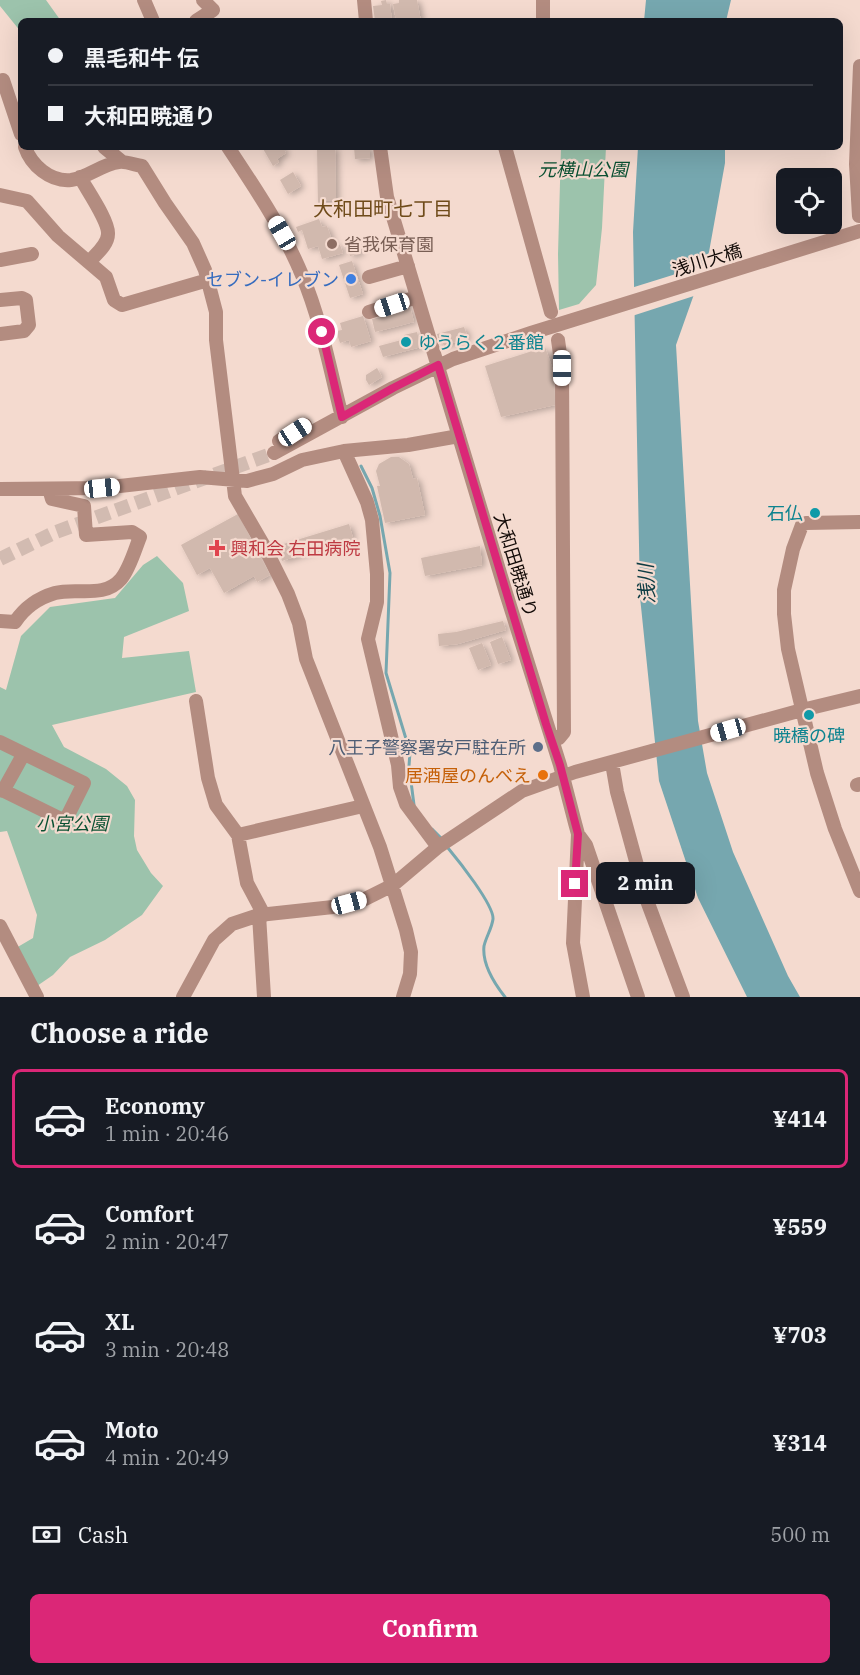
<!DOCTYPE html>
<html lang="en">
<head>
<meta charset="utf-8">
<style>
	:root { --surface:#171b24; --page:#20242c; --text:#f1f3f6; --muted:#9ea1a6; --line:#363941; --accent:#db2777 }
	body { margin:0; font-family:"IBM Plex Serif","Noto Sans JP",serif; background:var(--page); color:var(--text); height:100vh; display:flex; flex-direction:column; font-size:22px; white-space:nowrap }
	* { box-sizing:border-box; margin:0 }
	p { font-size:20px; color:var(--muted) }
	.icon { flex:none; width:33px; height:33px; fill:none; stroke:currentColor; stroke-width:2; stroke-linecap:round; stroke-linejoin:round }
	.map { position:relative; height:997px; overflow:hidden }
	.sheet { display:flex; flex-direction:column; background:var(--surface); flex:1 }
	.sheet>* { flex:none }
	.guide { position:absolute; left:18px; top:18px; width:825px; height:132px; border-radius:9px; box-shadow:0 6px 24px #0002; display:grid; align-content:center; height:132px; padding:0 30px; background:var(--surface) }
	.controls { position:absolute; left:776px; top:168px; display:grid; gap:12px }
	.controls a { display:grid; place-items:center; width:66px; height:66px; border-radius:9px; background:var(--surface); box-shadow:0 6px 24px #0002; font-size:30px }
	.end { position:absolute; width:27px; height:27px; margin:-14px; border:8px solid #db2777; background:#fff; box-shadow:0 0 0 3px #fff }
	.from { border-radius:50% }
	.bubble { position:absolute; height:42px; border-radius:9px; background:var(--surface); box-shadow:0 6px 24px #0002; font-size:20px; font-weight:700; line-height:42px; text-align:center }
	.car { position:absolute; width:18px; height:36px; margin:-18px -9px; border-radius:8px; box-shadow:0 0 4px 2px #0007; background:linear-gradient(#fff 24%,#345 0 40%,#fff 0 76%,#345 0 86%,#fff 0) }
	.guide b { display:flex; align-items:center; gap:21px; height:57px; font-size:22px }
	.guide b+b { border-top:2px solid var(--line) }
	.guide i { width:15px; height:15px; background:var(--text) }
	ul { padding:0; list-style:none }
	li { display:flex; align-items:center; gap:18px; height:99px; margin:0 12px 9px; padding:0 18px; border:3px solid transparent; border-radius:9px }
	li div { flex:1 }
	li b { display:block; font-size:22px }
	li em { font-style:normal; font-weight:700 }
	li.active { border-color:var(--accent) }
	li>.icon { width:54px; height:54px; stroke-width:1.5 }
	h2 { padding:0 30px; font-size:27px; line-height:72px }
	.pay { display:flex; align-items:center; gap:15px; height:66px; padding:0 30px; font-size:22px }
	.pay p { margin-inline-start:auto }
	.action { display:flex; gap:12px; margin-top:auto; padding:12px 30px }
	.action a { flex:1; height:69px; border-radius:9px; background:var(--accent); color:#fff; font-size:24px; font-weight:700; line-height:69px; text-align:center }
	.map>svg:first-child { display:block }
	.green { fill:#9cc3ac }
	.water { fill:#76a7af }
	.pier { fill:#f4dacf }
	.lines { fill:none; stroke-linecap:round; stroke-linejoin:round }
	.stream { stroke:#76a7af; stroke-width:3 }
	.building { fill:#d1b9ae; filter:url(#shadow) }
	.minor-tunnel { stroke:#d2bbb1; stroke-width:14; stroke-dasharray:14 7; stroke-linecap:butt }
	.minor { stroke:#b38c80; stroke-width:14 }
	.route { stroke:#db2777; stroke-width:8 }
	.education-dot { fill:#8d6e63; stroke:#f4dacf; stroke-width:2 }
	.shop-dot { fill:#3f7fe0; stroke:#f4dacf; stroke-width:2 }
	.culture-dot { fill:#0f9aa8; stroke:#f4dacf; stroke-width:2 }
	.health-dot { fill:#e0444e; stroke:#f4dacf; stroke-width:2 }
	.service-dot { fill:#5c6f8a; stroke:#f4dacf; stroke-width:2 }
	.food-dot { fill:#e8710a; stroke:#f4dacf; stroke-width:2 }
	.labels { text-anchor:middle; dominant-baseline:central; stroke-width:4.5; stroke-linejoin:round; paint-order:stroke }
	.park-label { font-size:18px; font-style:italic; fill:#0b5133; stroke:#f4dacf }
	.education-label { font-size:18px; fill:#785e54; stroke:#f4dacf; text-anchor:start }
	.street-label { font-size:18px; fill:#110906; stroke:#f4dacf }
	.shop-label { font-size:18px; fill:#366cbe; stroke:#f4dacf; text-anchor:end }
	.culture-label { font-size:18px; fill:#0d838f; stroke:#f4dacf; text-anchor:start }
	.health-label { font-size:18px; fill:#be3a42; stroke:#f4dacf; text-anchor:start }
	.service-label { font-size:18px; fill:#4e5e75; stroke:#f4dacf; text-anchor:end }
	.food-label { font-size:18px; fill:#c56008; stroke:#f4dacf; text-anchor:end }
	.neighbourhood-label { font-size:20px; fill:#6f4b1a; stroke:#f4dacf }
	.water-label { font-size:20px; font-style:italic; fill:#0d3c43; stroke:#f4dacf }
</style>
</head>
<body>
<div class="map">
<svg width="860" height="997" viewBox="0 0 860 997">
	<defs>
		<filter id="shadow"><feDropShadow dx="3.5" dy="2" stdDeviation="3" flood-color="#0004"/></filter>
	</defs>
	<rect width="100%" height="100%" fill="#f4dacf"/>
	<path class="green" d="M0,0H46L61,21H21V32L0,6Z
		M561,147H606L602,228L596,285L579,304L559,310L558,254Z
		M157,556L183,583L189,611L124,637L122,658L189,651L196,692L52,725L64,747L106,769L127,786L135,800L134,836L137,850L151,873L163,886L142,915L105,940L70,957L53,975L37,986L16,948L33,938L37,915L7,831L0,832V687L6,690L21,636L50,607L115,598L143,565Z"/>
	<path class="water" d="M646,0H731L726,21H644Z
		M638,147H725V163L709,252L676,345L698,721L707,773L733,852L788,976L800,997H747L698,898L659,781L640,597L633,232Z"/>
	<path class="pier" d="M708,264L697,295L632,316L631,288Z"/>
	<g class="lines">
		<path class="stream" d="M361,466L372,488L380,516L390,573L386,673L410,752L409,766L414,805
			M432,829L442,839
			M448,848C458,860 494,905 493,919C492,928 486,937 484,946C482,964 494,983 505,997"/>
	</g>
	<path class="building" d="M386,0L387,4H390L392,21H375L373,6L382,5L381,1Z
		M399,0H417L421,21H396L393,4L399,3Z
		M262,147H283L286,153L277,159L279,162L273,166Z
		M317,147H335L336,201H324V207H318Z
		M354,147H370V158L355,159Z
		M293,172L301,186L288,194L280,180Z
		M319,219L322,227L327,226L334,246L340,245L343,253L322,259L318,246L308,249L302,230L298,232L296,227Z
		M358,241L361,253L350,256L347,245Z
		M352,261L363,294L350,298L339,265Z
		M410,307L414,322L375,332L372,319L403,312L402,308Z
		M363,316L371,341L351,347L349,340L340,343L336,331L342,330L340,323Z
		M464,327L468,338L444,346L443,343L440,344L437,334Z
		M417,332L421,347L383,357L379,346L405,339L404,335Z
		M545,347L554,373L555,405L501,417L485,366Z
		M377,368L382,377L369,385L366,380V375Z
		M391,457H399L409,464L413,479L417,478L425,515L385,523L377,486H380L376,471L379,464Z
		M238,514L270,575L257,582L254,576L224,593L210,568L197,575L181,545Z
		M349,524L353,538L282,561L277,546Z
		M480,546L482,565L425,576L421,558Z
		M503,621L506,630L458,644L439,646L438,634L456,632Z
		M502,637L511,660L498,664L490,642Z
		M482,643L491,665L478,670L469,648Z"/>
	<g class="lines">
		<path class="minor-tunnel" d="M0,559L56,532L274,453"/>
		<path class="minor" d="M144,0L153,21
			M364,0L366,21
			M196,21L213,10L203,0
			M543,21V0
			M3,80L21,134
			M25,147C31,165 50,182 71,180C87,178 102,164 119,162C126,161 135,165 142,166L165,203L193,243L205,270L216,312V340L235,496L264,546L288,594L299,623L306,659L380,847L406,930L411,952L410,974L403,997
			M104,147L121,161
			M228,147C255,188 283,229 302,275C321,320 330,369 342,417
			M380,147L387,197L506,593L560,765L575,823L578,834L573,943L583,997
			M505,147L551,312
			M80,177C87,190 109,221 108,234C108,245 96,254 89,262
			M0,195L27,201L58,236L106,277L114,300L122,305L208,280
			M859,216L856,164L860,66
			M0,260L32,254
			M369,277L408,266
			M0,300L22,298L26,300L29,325L24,331L0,334
			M369,312L417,297
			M279,441L305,425
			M344,451L367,502L372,520L377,574V602L368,639L398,765L400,787L406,804L438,847
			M274,453L393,388L453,359L531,333L860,231
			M0,489L102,488L200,477L247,481L273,474L302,460L344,451L408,445L459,436
			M860,522L806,523L802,525L793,549L784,590V614L788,649L817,773L835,829L860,891
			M0,621L15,622C25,607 38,598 55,593C76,587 104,599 121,579C130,568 135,549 140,537L132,532L86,535L84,506L52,499L49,489
			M196,701L208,778L216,805L238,835L247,883L264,915
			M552,740L559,738L564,732L562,368L558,340
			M0,742L84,783L65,821L0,789
			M612,763L617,792L646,898L683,997
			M857,785L860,784
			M3,791L23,755
			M578,834L586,845L638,997
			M238,835L363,806
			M259,915L264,997
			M0,926L37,997
			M183,997L214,940L232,924L259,915L333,907L365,899L393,885L438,847L522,791L575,772L802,710L860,696"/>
	</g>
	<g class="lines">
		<path class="route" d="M322,332L342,417L393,388L438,365L546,724L560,765L578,834L575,884"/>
	</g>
	<circle class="education-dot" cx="332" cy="244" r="6"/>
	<circle class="shop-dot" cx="351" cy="279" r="6"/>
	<g class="culture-dot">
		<circle cx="406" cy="342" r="6"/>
		<circle cx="815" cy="513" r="6"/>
		<circle cx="809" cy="715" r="6"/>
	</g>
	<path class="health-dot" d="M214 539h6v6h6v6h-6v6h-6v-6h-6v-6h6z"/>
	<circle class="service-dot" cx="538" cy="747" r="6"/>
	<circle class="food-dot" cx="543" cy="775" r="6"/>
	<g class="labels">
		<g class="park-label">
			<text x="583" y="169">元横山公園</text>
			<text x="72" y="823">小宮公園</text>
		</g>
		<g class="education-label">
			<text x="344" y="244">省我保育園</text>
		</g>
		<g class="street-label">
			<text transform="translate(707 260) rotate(-17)">浅川大橋</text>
			<text transform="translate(516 565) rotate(73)">大和田暁通り</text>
		</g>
		<g class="shop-label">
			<text x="339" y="279">セブン-イレブン</text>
		</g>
		<g class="culture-label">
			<text x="418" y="342">ゆうらく２番館</text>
			<text x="803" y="513" text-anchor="end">石仏</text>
			<text x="809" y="735" text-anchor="middle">暁橋の碑</text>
		</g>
		<g class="health-label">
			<text x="230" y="548">興和会 右田病院</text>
		</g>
		<g class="service-label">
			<text x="526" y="747">八王子警察署安戸駐在所</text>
		</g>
		<g class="food-label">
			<text x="531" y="775">居酒屋のんべえ</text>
		</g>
		<g class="neighbourhood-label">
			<text x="383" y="208">大和田町七丁目</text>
		</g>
		<g class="water-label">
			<text transform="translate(646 584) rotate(-93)">浅川</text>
		</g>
	</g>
</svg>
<div class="controls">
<a><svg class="icon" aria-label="locate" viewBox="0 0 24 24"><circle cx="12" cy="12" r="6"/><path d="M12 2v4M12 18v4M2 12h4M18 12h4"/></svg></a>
</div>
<i class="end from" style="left:322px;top:332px"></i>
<i class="end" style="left:575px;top:884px"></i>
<div class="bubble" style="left:596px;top:862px;width:99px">2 min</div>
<i class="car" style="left:282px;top:233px;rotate:330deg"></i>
<i class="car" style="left:392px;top:305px;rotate:252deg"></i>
<i class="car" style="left:562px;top:368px;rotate:180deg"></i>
<i class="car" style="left:295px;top:432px;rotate:57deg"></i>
<i class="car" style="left:102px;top:488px;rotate:84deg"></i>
<i class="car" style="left:728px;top:730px;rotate:254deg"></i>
<i class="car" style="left:349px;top:903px;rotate:75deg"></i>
<div class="guide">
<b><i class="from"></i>黒毛和牛 伝</b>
<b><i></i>大和田暁通り</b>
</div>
</div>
<section class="sheet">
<h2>Choose a ride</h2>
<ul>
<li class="active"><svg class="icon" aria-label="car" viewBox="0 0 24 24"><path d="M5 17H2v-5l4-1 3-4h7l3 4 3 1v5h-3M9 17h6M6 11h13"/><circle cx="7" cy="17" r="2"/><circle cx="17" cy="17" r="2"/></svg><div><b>Economy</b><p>1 min · 20:46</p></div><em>¥414</em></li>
<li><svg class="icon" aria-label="car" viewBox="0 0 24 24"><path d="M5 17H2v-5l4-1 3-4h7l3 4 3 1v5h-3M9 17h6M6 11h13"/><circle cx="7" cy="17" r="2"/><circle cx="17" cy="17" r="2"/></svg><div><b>Comfort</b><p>2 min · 20:47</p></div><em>¥559</em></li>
<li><svg class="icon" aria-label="car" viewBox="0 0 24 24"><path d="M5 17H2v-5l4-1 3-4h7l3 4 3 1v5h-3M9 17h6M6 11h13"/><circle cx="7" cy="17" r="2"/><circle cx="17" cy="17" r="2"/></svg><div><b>XL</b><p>3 min · 20:48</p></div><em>¥703</em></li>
<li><svg class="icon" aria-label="car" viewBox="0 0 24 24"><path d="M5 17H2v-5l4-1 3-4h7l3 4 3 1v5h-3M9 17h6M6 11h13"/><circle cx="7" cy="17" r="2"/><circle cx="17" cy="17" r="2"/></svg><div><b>Moto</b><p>4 min · 20:49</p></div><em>¥314</em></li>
</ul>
<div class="pay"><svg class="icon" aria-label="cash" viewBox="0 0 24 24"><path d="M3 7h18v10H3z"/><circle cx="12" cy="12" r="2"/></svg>Cash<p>500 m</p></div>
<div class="action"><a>Confirm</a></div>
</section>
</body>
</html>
